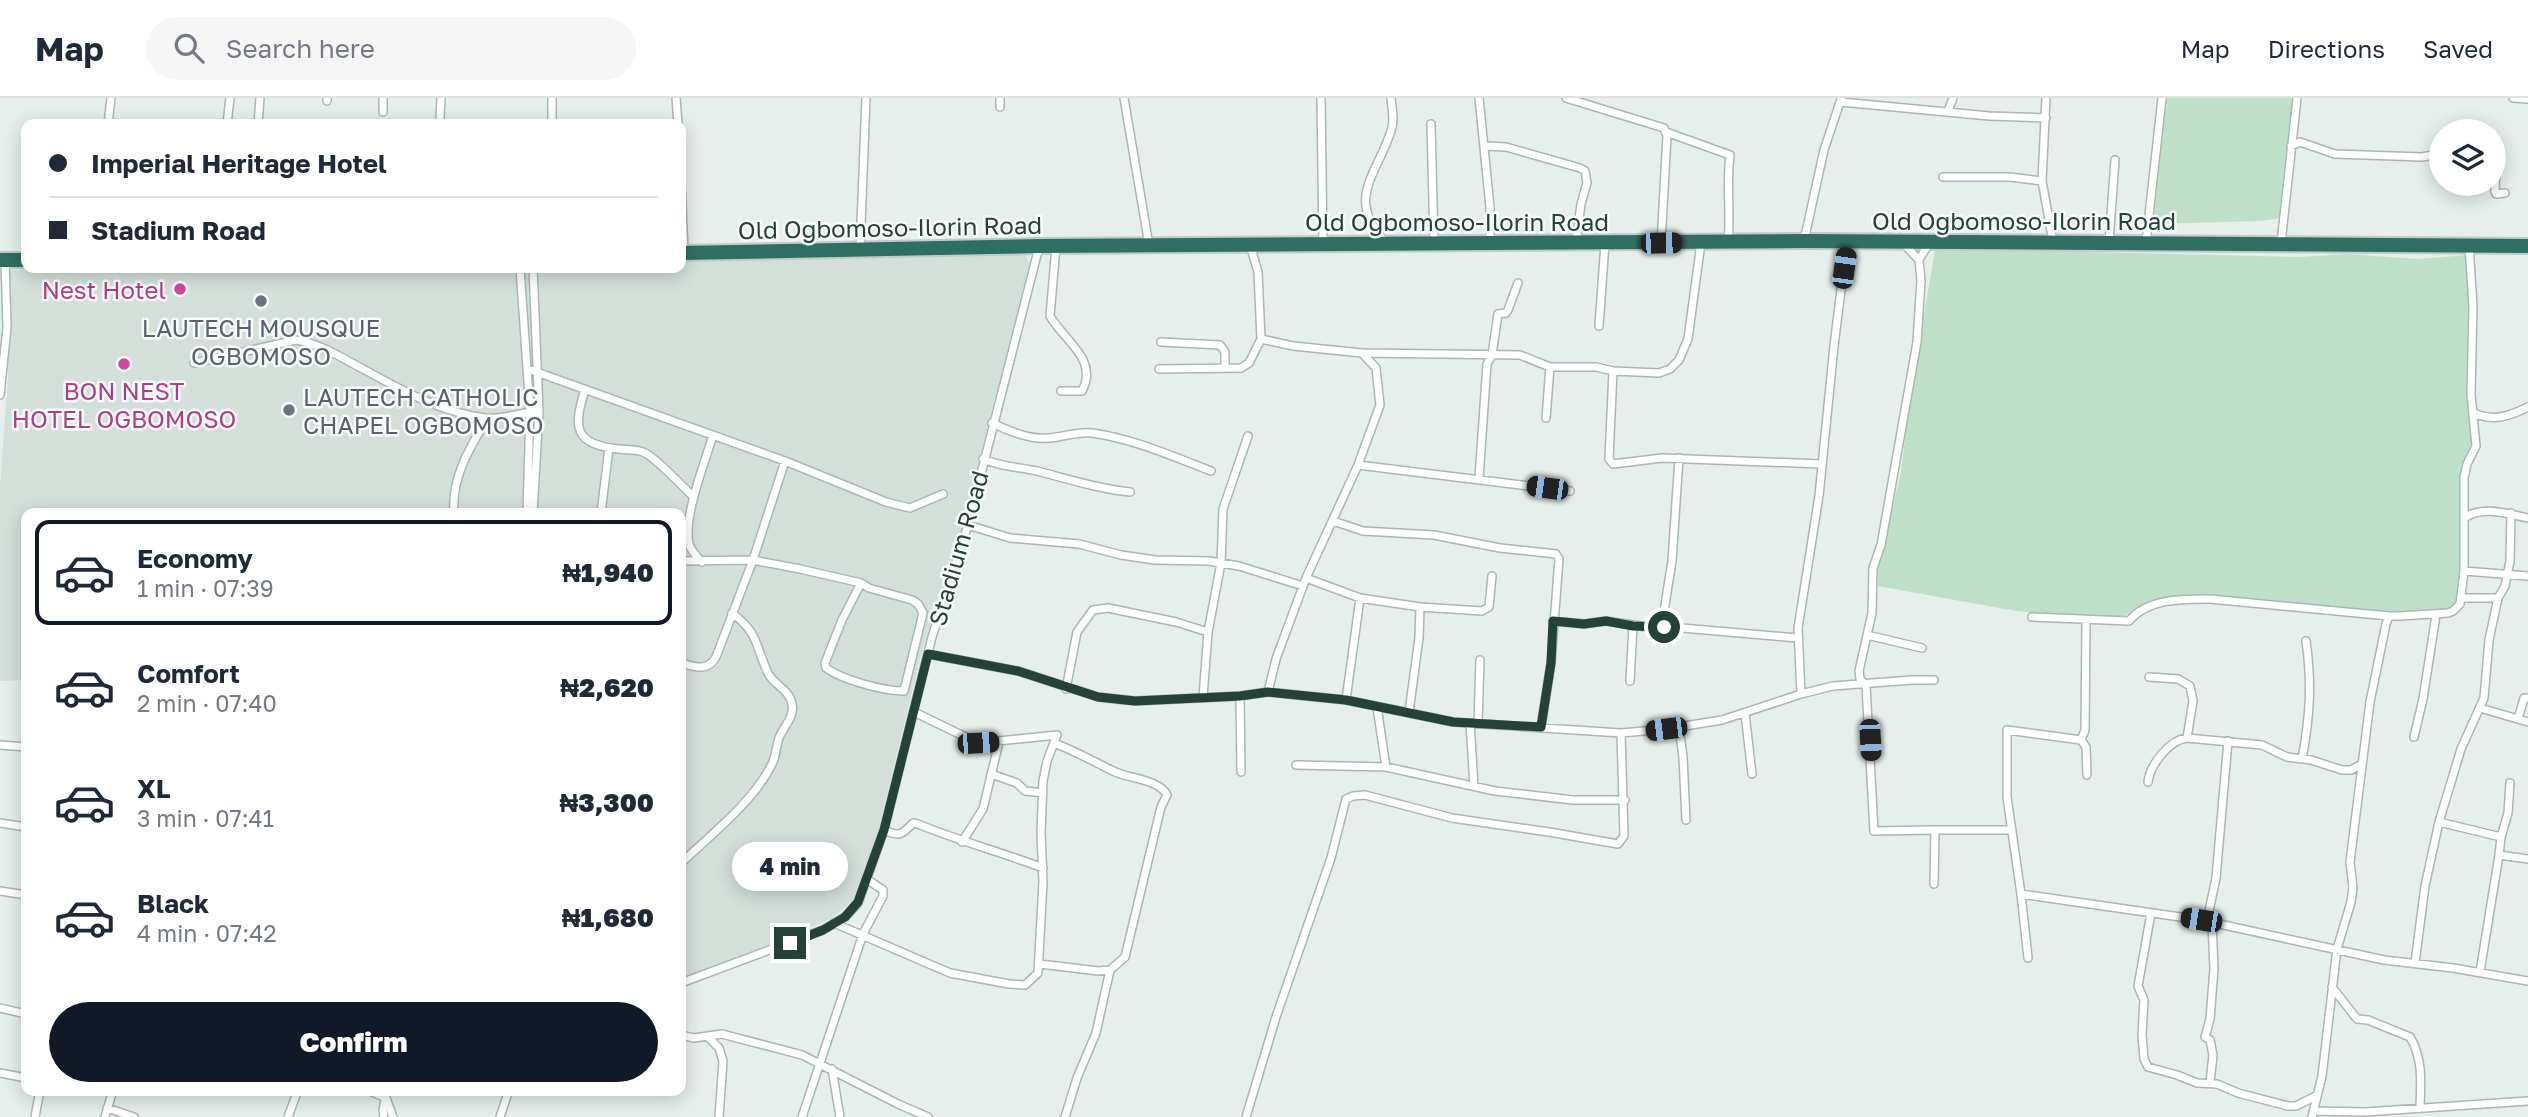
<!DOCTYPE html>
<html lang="en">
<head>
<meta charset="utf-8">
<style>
	:root { --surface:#fff; --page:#f6f6f7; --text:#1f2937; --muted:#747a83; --line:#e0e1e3; --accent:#111827 }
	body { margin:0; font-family:"Golos Text",sans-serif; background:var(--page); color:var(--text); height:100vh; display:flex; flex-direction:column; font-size:26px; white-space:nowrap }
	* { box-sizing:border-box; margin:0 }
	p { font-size:23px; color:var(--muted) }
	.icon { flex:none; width:38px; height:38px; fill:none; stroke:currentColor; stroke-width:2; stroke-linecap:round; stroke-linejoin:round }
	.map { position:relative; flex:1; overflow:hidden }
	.panel { position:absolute; left:21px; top:410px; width:665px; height:588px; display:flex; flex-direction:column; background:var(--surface); border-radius:14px; box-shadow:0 4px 18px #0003 }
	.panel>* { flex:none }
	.banner { position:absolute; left:21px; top:21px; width:665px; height:154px; border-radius:14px; box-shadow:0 4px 18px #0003; display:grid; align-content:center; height:154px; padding:0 28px; background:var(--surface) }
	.tools { position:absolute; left:2429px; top:21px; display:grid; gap:14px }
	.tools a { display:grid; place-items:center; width:77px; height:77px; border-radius:50%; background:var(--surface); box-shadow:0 4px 18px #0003; font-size:35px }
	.end { position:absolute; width:32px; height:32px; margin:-16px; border:9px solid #24423a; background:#fff; box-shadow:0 0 0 4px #fff }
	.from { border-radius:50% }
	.bubble { position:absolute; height:49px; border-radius:24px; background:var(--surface); box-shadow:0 4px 18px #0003; font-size:23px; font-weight:800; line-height:49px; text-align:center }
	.car { position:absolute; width:21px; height:42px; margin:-21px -10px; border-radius:9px; box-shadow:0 0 5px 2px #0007; background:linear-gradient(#222 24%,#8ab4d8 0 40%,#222 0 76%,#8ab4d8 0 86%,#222 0) }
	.banner b { display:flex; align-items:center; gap:24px; height:66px; font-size:26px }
	.banner b+b { border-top:2px solid var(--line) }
	.banner i { width:18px; height:18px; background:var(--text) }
	ul { padding:12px 0 0; list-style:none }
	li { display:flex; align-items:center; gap:21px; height:105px; margin:0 14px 10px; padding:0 14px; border:4px solid transparent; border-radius:14px }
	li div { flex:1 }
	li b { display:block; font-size:26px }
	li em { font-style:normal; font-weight:800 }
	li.on { border-color:var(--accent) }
	li>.icon { width:63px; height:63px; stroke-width:1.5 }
	.action { display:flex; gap:14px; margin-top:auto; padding:14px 28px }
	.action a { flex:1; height:80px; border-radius:42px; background:var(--accent); color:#fff; font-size:28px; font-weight:800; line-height:80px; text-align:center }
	header { display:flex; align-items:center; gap:42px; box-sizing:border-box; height:98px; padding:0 35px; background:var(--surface); border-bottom:2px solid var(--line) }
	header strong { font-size:33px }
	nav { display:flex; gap:38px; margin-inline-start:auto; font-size:24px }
	.search { width:490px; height:63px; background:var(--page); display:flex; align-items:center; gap:18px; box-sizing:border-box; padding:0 24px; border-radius:38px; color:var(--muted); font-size:26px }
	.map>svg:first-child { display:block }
	.built { fill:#d4dfda }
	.green { fill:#bfe0c8 }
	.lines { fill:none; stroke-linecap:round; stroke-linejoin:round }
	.street-casing { stroke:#a8b8b2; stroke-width:10 }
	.highway-casing { stroke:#c2cac8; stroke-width:18 }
	.street { stroke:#fff; stroke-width:7 }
	.highway { stroke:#2f6f62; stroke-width:14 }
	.route { stroke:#24423a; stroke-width:9 }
	.hotel-dot { fill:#d1479c; stroke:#f7fbf9; stroke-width:2.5 }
	.worship-dot { fill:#6b7280; stroke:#f7fbf9; stroke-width:2.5 }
	.labels { text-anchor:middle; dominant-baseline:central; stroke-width:5; stroke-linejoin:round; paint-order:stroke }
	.street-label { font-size:24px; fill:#24423a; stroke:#f7fbf9 }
	.hotel-label { font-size:24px; fill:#b23c85; stroke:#f7fbf9; text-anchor:end }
	.worship-label { font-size:24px; fill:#5b616d; stroke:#f7fbf9 }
</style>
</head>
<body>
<header>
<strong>Map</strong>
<div class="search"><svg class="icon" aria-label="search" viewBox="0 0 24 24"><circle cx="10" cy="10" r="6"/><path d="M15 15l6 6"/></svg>Search here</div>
<nav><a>Map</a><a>Directions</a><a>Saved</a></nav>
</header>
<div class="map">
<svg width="2528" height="1019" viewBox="0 0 2528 1019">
	<rect width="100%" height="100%" fill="#e6efeb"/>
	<path class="built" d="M1024,156L1030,165L957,449L923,549L866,782L853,803L832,820L709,873L681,881V415H26V582L0,583V388L8,282L10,172L119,170H681V161Z"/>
	<path class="green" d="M2166,0H2294L2283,80L2281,120L2260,123L2154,126L2163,8Z
		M2005,152L2301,159L2346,156L2418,161L2467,157L2471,344L2462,377V470L2458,501L2451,509L2438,514H2401L2294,507L2195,497L2143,506L2119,521L2016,513L1878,488L1877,474L1901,374L1912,283L1935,153Z"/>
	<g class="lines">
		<defs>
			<path id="street" d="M383,0V14
				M676,0L678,26
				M1000,0V9
				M1124,0L1149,147
				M1321,0L1323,146
				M1479,0L1490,109V145
				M1566,0L1664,30L1667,38L1661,145
				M2046,0L2042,83L2053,144
				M2513,0L2528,1
				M327,3V0
				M1841,4L1989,18L2046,20
				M1948,13L1953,0
				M440,19L441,0
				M108,26L111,0
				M227,26L230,0
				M258,26L260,0
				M552,26V0
				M1431,26L1434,145
				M1666,34L1730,57C1726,86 1731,114 1728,144
				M1485,48L1506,49L1580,70L1585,73L1587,85L1581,106L1576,144
				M2291,48L2300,44L2335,56L2422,59L2432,57L2441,59
				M2494,58L2496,65L2495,93L2496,96L2505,95
				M1943,79H2009L2042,83
				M681,85L684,154
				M1804,143L1824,52L1841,1
				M2109,144L2115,62
				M1386,145C1345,100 1376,79 1391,33C1395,23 1392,11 1391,0
				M1903,145L1919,162
				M1929,145L1919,162L1921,182L1917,244L1881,447L1873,470L1872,515L1859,573L1860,581L1866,587L1874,733L1935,732L1934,786
				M2146,145L2162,0
				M2281,145L2297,0
				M1056,149L1050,218C1064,243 1099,261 1082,293H1061
				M860,151L866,0
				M520,170L530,313L527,415
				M533,170L539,313L533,415
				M1599,228L1605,145
				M1261,241L1293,248L1362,255L1520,257L1550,269H1596L1613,273L1659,275L1670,271L1679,262L1688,241L1701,145
				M1161,244L1220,247L1225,254V270
				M194,265L296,242C321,246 342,260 365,272C401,292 443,315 485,320C503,322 521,314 539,313
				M528,271L785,363L886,404L910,410L943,396
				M1159,271L1241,270L1249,265L1261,241L1258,174L1250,147
				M1613,273L1609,361L1613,366L1662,360L1822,366
				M585,291C574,328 572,346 618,351C626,352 638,351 645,355C659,362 681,388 694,399
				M0,297L7,229L5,162
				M2474,315C2493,324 2510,318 2528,309
				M1546,320L1550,269
				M992,325C1009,333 1030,342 1049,340C1064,339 1078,333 1092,335C1134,341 1172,358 1211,373
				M983,361C1001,369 1019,369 1037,373C1068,381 1099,391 1130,394
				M1358,367L1570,393
				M1479,380L1487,266L1492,257L1498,216L1506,215L1508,212L1518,185
				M454,415C451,380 470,349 487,321
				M601,415L609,350
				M2464,420C2483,407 2508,416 2528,420
				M1333,423L1363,433L1434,437L1500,450L1556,456L1559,461L1551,565L1541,629
				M968,427L1010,440L1079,446L1121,457L1155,462L1209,463L1239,468L1303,488
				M681,463L753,462L800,471L861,485L869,490L912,502L918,506L923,515L904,593C883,593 843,582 826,570L825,565L842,522L861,485
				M702,464C697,459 691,453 689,446C683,419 705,364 713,337
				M2464,473L2528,478
				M1306,480L1360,500L1420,509L1482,513L1489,509L1492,478
				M2462,500H2498
				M2032,519L2129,523C2148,500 2183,501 2210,501L2389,518
				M1553,523L1584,526L1606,523L1654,530L1662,526L1672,463L1679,360
				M1659,528L1797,540
				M1867,537L1922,550
				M928,556L1018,573L1098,599L1135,603L1240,598L1268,594L1346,602L1453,624L1621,635L1666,631L1722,622L1801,596L1833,588L1912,582H1934
				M681,565C695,569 708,574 716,559L753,462L785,363
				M2149,579L2178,581L2190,588L2193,603L2187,640
				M1630,583L1633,528
				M1066,591L1077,534L1093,512L1108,510L1176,524L1208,534
				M1268,594L1276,561L1306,480L1358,367L1380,307L1376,270L1362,255
				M1801,596L1798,530L1819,398L1834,248L1847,144
				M1240,598L1241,674
				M1203,599L1208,534L1221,465L1223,411L1248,338
				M1346,602L1360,500
				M1377,609L1386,669
				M2480,610L2528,624
				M1409,614L1419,540L1420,509
				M1745,615L1752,676
				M2518,621L2524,600H2528
				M1470,625L1474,688
				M1478,625L1480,562
				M1679,629L1683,659L1686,722
				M2414,639L2423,601L2436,517
				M2081,642L2085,632L2086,522
				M0,647L26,649
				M2302,661C2310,619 2312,585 2306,543
				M1296,667L1386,669L1495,693L1573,702H1625
				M991,676L1017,685L1025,693L1043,695
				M2087,677L2086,649L2081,642L2007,632V699L2021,796L2201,822L2384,862L2453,870L2528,883
				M2148,684C2150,667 2169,642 2187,640L2262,647L2287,659L2311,662L2342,672H2351L2362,666
				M2439,724L2501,739L2499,757L2528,761
				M0,725L26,729
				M884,732C899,739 902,737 913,725L918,726C959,743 1001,754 1043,770
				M1935,732H2012
				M2501,739L2508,715L2510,685
				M962,744L983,711L999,644
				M681,765C711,737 754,703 772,666C776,658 776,649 779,640C783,629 795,619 792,606C789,590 772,587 767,573C754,544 759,536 732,515
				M0,793L26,797
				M2021,796L2028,860
				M2151,815L2138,888L2144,902L2142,937L2144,961L2148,969L2177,977L2197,985L2217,986L2238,995L2288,1008H2296L2316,998
				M834,825L950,875L1009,886L1025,887L1038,875L1043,784L1041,735L1043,683L1047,663L1057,637L978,645L914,614
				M2415,865L2425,788L2439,724L2461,651L2484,600L2489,542L2498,500L2505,488L2510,463L2511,415
				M1040,866L1098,873L1110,872L1125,859L1161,709L1167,697C1159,681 1129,681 1113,673C1093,663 1075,653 1054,645
				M2480,874L2499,757
				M681,885L823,832L845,819L858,805L884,732L932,539L968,427L1039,149
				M2332,889L2357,921L2368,922L2410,939C2423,960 2421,985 2420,1009
				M0,910L26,916
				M681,937L694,940L722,936L802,957L898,1006L928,1019
				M708,939L719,950L723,963L719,1019
				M832,971L840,1019
				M0,975L26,980
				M2210,985L2213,957L2210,942L2205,939L2210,921L2214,871L2212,825L2209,813L2216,780L2228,643
				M368,992L386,1000L393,1019
				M107,1010L134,1019
				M2313,1013L2365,1014L2528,1003
				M35,1019L40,992
				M105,1019L113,992
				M288,1019L298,992
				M384,1019L383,1012L387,992
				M500,1019L509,992
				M802,1019L863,836L883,798V792L868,782
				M1065,1019L1077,980L1096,935L1110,872
				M1246,1019L1276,919L1331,760L1346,701L1353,698L1365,697L1452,720L1549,734L1618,746L1624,738L1621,635
				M2312,1019L2322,978L2337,851L2351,804L2353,790L2350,764L2370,604L2386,526L2389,518H2400L2448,515L2453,513L2460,506L2464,473V380L2467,366L2476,348L2471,296L2473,208L2469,147"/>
			<path id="highway" d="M681,155L1039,148L1804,143L2528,148
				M0,162H26"/>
		</defs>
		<use href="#street" class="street-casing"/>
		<use href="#highway" class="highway-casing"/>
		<use href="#street" class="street"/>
		<use href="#highway" class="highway"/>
	</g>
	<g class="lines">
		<path class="route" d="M790,845L823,832L845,819L858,804L884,732L928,556L1018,573L1098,599L1135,603L1240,598L1268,594L1346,602L1453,624L1541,629L1551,565L1553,523L1584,526L1606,523L1633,528L1664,529"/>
	</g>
	<g class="hotel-dot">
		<circle cx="180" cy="191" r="7"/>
		<circle cx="124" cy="266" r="7"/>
	</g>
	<g class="worship-dot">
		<circle cx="261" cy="203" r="7"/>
		<circle cx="289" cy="312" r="7"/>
	</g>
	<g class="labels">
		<g class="street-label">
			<text x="2024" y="122">Old Ogbomoso-Ilorin Road</text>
			<text x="1457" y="123">Old Ogbomoso-Ilorin Road</text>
			<text transform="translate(890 129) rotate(-1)">Old Ogbomoso-Ilorin Road</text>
			<text transform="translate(958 450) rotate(-74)">Stadium Road</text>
		</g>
		<g class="hotel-label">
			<text x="166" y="191">Nest Hotel</text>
			<text x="124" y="292" text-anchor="middle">BON NEST<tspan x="124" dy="28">HOTEL OGBOMOSO</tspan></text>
		</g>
		<g class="worship-label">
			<text x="261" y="229">LAUTECH MOUSQUE<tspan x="261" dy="28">OGBOMOSO</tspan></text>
			<text x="303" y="298" text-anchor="start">LAUTECH CATHOLIC<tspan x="303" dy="28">CHAPEL OGBOMOSO</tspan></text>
		</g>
	</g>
</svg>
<div class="tools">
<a><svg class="icon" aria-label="layers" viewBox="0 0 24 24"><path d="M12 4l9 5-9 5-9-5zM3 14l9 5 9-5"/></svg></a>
</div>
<i class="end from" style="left:1664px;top:529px"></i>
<i class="end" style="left:790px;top:845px"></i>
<div class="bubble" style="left:732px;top:744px;width:116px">4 min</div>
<i class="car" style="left:1661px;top:145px;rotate:89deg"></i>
<i class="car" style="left:1844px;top:170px;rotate:8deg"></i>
<i class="car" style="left:1547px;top:390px;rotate:278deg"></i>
<i class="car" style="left:1666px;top:631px;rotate:263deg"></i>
<i class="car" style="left:1870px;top:642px;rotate:177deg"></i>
<i class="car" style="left:978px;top:645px;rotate:87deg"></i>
<i class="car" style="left:2201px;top:822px;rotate:279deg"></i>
<div class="banner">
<b><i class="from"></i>Imperial Heritage Hotel</b>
<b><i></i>Stadium Road</b>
</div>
<section class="panel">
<ul>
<li class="on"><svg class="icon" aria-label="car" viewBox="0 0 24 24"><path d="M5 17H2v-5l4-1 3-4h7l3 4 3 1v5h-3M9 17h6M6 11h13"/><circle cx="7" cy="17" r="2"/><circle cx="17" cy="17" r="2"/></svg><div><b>Economy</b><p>1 min · 07:39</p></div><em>₦1,940</em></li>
<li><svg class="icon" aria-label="car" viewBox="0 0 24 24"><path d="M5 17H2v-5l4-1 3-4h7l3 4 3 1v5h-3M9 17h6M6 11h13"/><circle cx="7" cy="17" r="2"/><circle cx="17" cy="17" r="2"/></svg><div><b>Comfort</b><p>2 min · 07:40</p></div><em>₦2,620</em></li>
<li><svg class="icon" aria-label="car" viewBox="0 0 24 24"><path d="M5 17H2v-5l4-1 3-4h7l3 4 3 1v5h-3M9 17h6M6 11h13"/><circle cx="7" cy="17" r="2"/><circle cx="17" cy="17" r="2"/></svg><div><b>XL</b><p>3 min · 07:41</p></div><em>₦3,300</em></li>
<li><svg class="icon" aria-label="car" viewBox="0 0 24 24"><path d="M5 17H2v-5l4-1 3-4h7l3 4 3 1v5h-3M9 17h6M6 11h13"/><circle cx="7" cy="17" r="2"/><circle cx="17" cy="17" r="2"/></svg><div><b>Black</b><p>4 min · 07:42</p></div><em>₦1,680</em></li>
</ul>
<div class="action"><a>Confirm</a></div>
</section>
</div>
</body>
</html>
